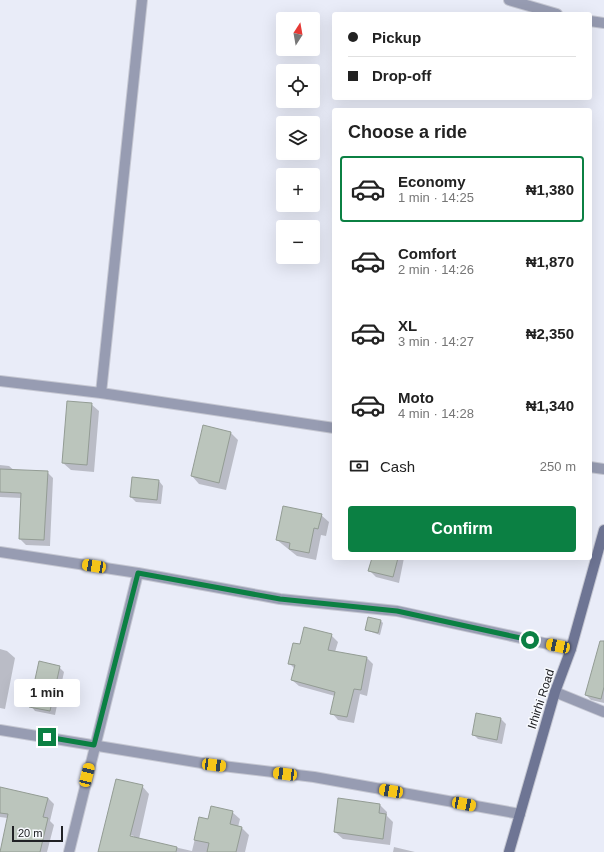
<!DOCTYPE html>
<html lang="en">
<head>
<meta charset="utf-8">
<style>
	:root { --surface:#fff; --page:#f6f6f6; --text:#222; --muted:#767676; --line:#e0e0e0; --accent:#0b8043 }
	body { margin:0; font-family:Helvetica,sans-serif; background:var(--page); color:var(--text); height:100vh; display:flex; flex-direction:column; font-size:15px; white-space:nowrap }
	* { box-sizing:border-box; margin:0 }
	p { font-size:13px; color:var(--muted) }
	.icon { flex:none; width:22px; height:22px; fill:none; stroke:currentColor; stroke-width:2; stroke-linecap:round; stroke-linejoin:round }
	.map { position:relative; flex:1; overflow:hidden }
	.sheet { position:absolute; left:332px; top:108px; width:260px; height:452px; display:flex; flex-direction:column; background:var(--surface); border-radius:4px; box-shadow:0 4px 16px #0002 }
	.sheet>* { flex:none }
	.top-card { position:absolute; left:332px; top:12px; width:260px; height:88px; border-radius:4px; box-shadow:0 4px 16px #0002; display:grid; align-content:center; height:88px; padding:0 16px; background:var(--surface) }
	.needle { width:26px; rotate:11deg }
	.tools { position:absolute; left:276px; top:12px; display:grid; gap:8px }
	.tools a { display:grid; place-items:center; width:44px; height:44px; border-radius:4px; background:var(--surface); box-shadow:0 4px 16px #0002; font-size:20px }
	.scale { position:absolute; left:12px; bottom:10px; width:51px; box-sizing:border-box; padding-left:4px; border:2px solid #202125; border-top:0; font-size:11px; line-height:14px; white-space:nowrap; color:#202125; -webkit-text-stroke:3px #f8fafe; paint-order:stroke }
	.end { position:absolute; width:18px; height:18px; margin:-9px; border:5px solid #0b8043; background:#fff; box-shadow:0 0 0 2px #fff }
	.from { border-radius:50% }
	.bubble { position:absolute; height:28px; border-radius:4px; background:var(--surface); box-shadow:0 4px 16px #0002; font-size:13px; font-weight:700; line-height:28px; text-align:center }
	.car { position:absolute; width:12px; height:24px; margin:-12px -6px; border-radius:5px; box-shadow:0 0 3px 1px #0007; background:linear-gradient(#f5c518 24%,#345 0 40%,#f5c518 0 76%,#345 0 86%,#f5c518 0) }
	.top-card b { display:flex; align-items:center; gap:14px; height:38px; font-size:15px }
	.top-card b+b { border-top:1px solid var(--line) }
	.top-card i { width:10px; height:10px; background:var(--text) }
	ul { padding:0; list-style:none }
	li { display:flex; align-items:center; gap:12px; height:66px; margin:0 8px 6px; padding:0 8px; border:2px solid transparent; border-radius:4px }
	li div { flex:1 }
	li b { display:block; font-size:15px }
	li em { font-style:normal; font-weight:700 }
	li.selected { border-color:var(--accent) }
	li>.icon { width:36px; height:36px; stroke-width:1.5 }
	h2 { padding:0 16px; font-size:18px; line-height:48px }
	.pay { display:flex; align-items:center; gap:10px; height:44px; padding:0 16px; font-size:15px }
	.pay p { margin-inline-start:auto }
	.button { display:flex; gap:8px; margin-top:auto; padding:8px 16px }
	.button a { flex:1; height:46px; border-radius:4px; background:var(--accent); color:#fff; font-size:16px; font-weight:700; line-height:46px; text-align:center }
	.map>svg:first-child { display:block }
	.shadow { fill:#0003 }
	.building { fill:#bbc5bc; stroke:#939c94 }
	.lines { fill:none; stroke-linecap:round; stroke-linejoin:round }
	.street-casing { stroke:#c5c7d2; stroke-width:12 }
	.secondary-casing { stroke:#c5c7d2; stroke-width:12 }
	.street { stroke:#979cb2; stroke-width:10 }
	.secondary { stroke:#6e7594; stroke-width:10 }
	.route { stroke:#0b8043; stroke-width:5 }
	.labels { text-anchor:middle; dominant-baseline:central; stroke-width:3; stroke-linejoin:round; paint-order:stroke }
	.street-label { font-size:12px; fill:#202125; stroke:#f8fafe }
</style>
</head>
<body>
<div class="map">
<svg width="604" height="852" viewBox="0 0 604 852">
	<rect width="100%" height="100%" fill="#e9ecf8"/>
	<path class="shadow" d="M91,404L99,411L94,472L71,470L63,463Z
		M231,433L238,440L226,490L199,484L192,476Z
		M0,465L9,466L15,471L47,472L53,478L50,546L26,545L20,539L21,498L0,497Z
		M159,481L163,486L161,504L136,502L131,497Z
		M321,515L329,522L326,536L321,535L316,560L297,556L277,540Z
		M373,558H404L399,583L376,577L370,571Z
		M381,621L383,623L380,635L366,630Z
		M331,635L338,642L335,652L367,658L373,664L367,696L360,694L354,723L338,720L332,713L335,696L299,686L292,680L295,669L289,663L301,646Z
		M604,640V703L591,700L586,695Z
		M0,649L7,651L15,658L5,709L0,708Z
		M59,667L64,672L55,715L35,711L31,706Z
		M501,719L506,724L502,744L478,739L473,734Z
		M142,786L149,794L139,839L192,851L200,818L209,820L232,812L240,819L238,827L242,828L249,835L245,852H132L134,836L124,834L120,852H99Z
		M0,788L48,798L54,804L50,821L54,825L47,852H11L15,819L0,817Z
		M380,805L387,812V816L393,822L390,845L343,839L335,832Z
		M394,847L415,852H393Z"/>
	<path class="building" d="M67,401L92,403L87,465L62,463Z
		M203,425L231,432L219,483L191,476Z
		M0,469L48,471L44,540L19,539L21,493L0,492Z
		M132,477L159,480L157,500L130,497Z
		M283,506L322,514L318,529L314,528L309,553L289,549L290,543L276,540Z
		M372,558H398L393,577L368,571Z
		M368,617L381,620L378,633L365,630Z
		M304,627L332,634L328,650L367,657L361,690L354,689L347,717L330,714L335,692L291,680L295,665L288,664L293,643L300,644Z
		M600,641H604V687L601,699L585,695Z
		M39,661L60,666L50,711L29,707Z
		M476,713L501,718L497,740L472,735Z
		M116,779L143,785L130,836L177,847L176,852H98Z
		M0,787L48,798L43,817L48,818L40,852H0L8,814L0,813Z
		M338,798L380,804L379,813L386,814L383,839L334,832Z
		M211,806L233,811L230,824L242,827L236,852H207L209,843L194,840L199,817L208,819Z"/>
	<g class="lines">
		<defs>
			<path id="street" d="M509,0L557,14
				M590,21L604,23
				M0,381L101,393L334,428
				M101,393L142,0
				M590,467L604,469
				M0,552L138,573L280,599L397,611L571,649
				M555,692L604,712
				M0,730L214,765L314,777L520,814
				M69,852L138,573"/>
			<path id="secondary" d="M509,852L555,692L571,649L604,530"/>
		</defs>
		<use href="#street" class="street-casing"/>
		<use href="#secondary" class="secondary-casing"/>
		<use href="#street" class="street"/>
		<use href="#secondary" class="secondary"/>
	</g>
	<g class="lines">
		<path class="route" d="M47,737L94,745L138,573L280,599L397,611L530,640"/>
	</g>
	<g class="labels">
		<g class="street-label">
			<text transform="translate(541 699) rotate(-72)">Irhirhi Road</text>
		</g>
	</g>
</svg>
<div class="tools">
<a><svg class="needle" viewBox="-14 -14 28 28"><path d="M0-13l5 13h-10z" fill="#e53935"/><path d="M0 13l5-13h-10z" fill="#767676"/></svg></a>
<a><svg class="icon" aria-label="locate" viewBox="0 0 24 24"><circle cx="12" cy="12" r="6"/><path d="M12 2v4M12 18v4M2 12h4M18 12h4"/></svg></a>
<a><svg class="icon" aria-label="layers" viewBox="0 0 24 24"><path d="M12 4l9 5-9 5-9-5zM3 14l9 5 9-5"/></svg></a>
<a>+</a>
<a>−</a>
</div>
<div class="scale">20 m</div>
<i class="end from" style="left:530px;top:640px"></i>
<i class="end" style="left:47px;top:737px"></i>
<div class="bubble" style="left:14px;top:679px;width:66px">1 min</div>
<i class="car" style="left:94px;top:566px;rotate:279deg"></i>
<i class="car" style="left:558px;top:646px;rotate:282deg"></i>
<i class="car" style="left:214px;top:765px;rotate:97deg"></i>
<i class="car" style="left:285px;top:774px;rotate:277deg"></i>
<i class="car" style="left:87px;top:775px;rotate:14deg"></i>
<i class="car" style="left:391px;top:791px;rotate:280deg"></i>
<i class="car" style="left:464px;top:804px;rotate:101deg"></i>
<div class="top-card">
<b><i class="from"></i>Pickup</b>
<b><i></i>Drop-off</b>
</div>
<section class="sheet">
<h2>Choose a ride</h2>
<ul>
<li class="selected"><svg class="icon" aria-label="car" viewBox="0 0 24 24"><path d="M5 17H2v-5l4-1 3-4h7l3 4 3 1v5h-3M9 17h6M6 11h13"/><circle cx="7" cy="17" r="2"/><circle cx="17" cy="17" r="2"/></svg><div><b>Economy</b><p>1 min · 14:25</p></div><em>₦1,380</em></li>
<li><svg class="icon" aria-label="car" viewBox="0 0 24 24"><path d="M5 17H2v-5l4-1 3-4h7l3 4 3 1v5h-3M9 17h6M6 11h13"/><circle cx="7" cy="17" r="2"/><circle cx="17" cy="17" r="2"/></svg><div><b>Comfort</b><p>2 min · 14:26</p></div><em>₦1,870</em></li>
<li><svg class="icon" aria-label="car" viewBox="0 0 24 24"><path d="M5 17H2v-5l4-1 3-4h7l3 4 3 1v5h-3M9 17h6M6 11h13"/><circle cx="7" cy="17" r="2"/><circle cx="17" cy="17" r="2"/></svg><div><b>XL</b><p>3 min · 14:27</p></div><em>₦2,350</em></li>
<li><svg class="icon" aria-label="car" viewBox="0 0 24 24"><path d="M5 17H2v-5l4-1 3-4h7l3 4 3 1v5h-3M9 17h6M6 11h13"/><circle cx="7" cy="17" r="2"/><circle cx="17" cy="17" r="2"/></svg><div><b>Moto</b><p>4 min · 14:28</p></div><em>₦1,340</em></li>
</ul>
<div class="pay"><svg class="icon" aria-label="cash" viewBox="0 0 24 24"><path d="M3 7h18v10H3z"/><circle cx="12" cy="12" r="2"/></svg>Cash<p>250 m</p></div>
<div class="button"><a>Confirm</a></div>
</section>
</div>
</body>
</html>
